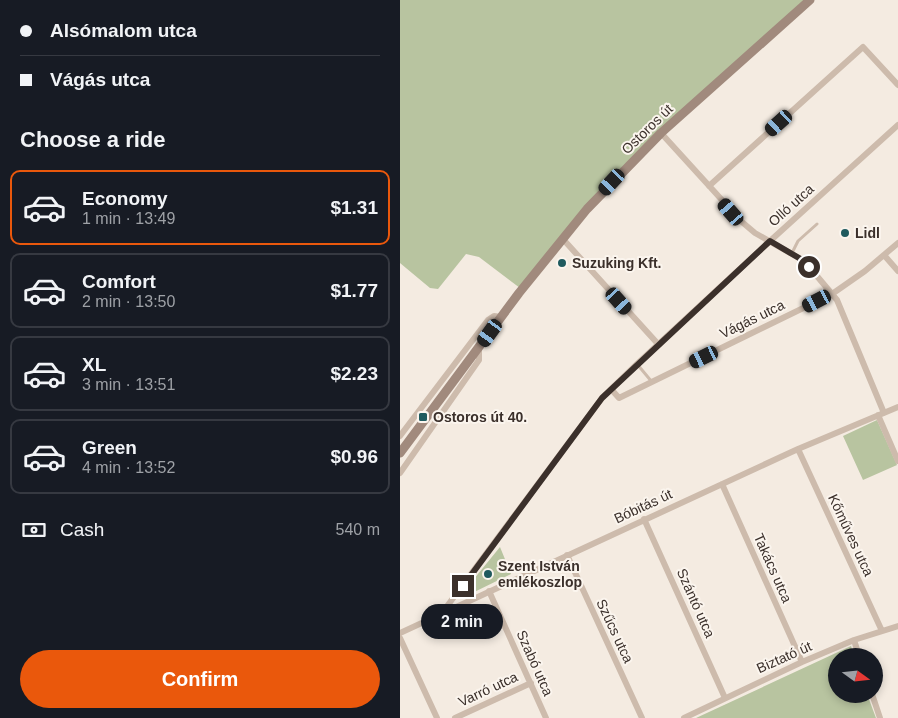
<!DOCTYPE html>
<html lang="en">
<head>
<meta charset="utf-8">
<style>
	:root { --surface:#171b24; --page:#242831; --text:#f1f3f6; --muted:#9ea1a6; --line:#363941; --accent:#ea580c }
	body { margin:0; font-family:Arial,sans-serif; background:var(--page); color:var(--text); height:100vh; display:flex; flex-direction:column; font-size:19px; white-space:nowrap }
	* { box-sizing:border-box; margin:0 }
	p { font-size:16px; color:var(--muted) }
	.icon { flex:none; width:28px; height:28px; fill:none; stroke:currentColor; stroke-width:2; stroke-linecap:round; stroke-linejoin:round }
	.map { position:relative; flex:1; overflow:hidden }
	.drawer { display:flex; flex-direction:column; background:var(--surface); width:400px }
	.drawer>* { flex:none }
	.banner { display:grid; align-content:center; height:110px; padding:0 20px; background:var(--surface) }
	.needle { width:32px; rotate:105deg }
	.tools { position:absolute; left:428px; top:648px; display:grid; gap:10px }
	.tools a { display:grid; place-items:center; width:55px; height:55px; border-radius:50%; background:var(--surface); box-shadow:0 2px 8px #0003; font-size:25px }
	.end { position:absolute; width:22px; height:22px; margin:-11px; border:6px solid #3b302b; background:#fff; box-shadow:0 0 0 2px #fff }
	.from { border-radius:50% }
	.bubble { position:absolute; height:35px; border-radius:18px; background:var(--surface); box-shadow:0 2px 8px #0003; font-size:16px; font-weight:600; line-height:35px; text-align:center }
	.car { position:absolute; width:15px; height:30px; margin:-15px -8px; border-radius:6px; box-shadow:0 0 4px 1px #0007; background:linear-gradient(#222 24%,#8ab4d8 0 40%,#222 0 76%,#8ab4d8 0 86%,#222 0) }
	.banner b { display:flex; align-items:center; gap:18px; height:48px; font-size:19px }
	.banner b+b { border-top:1px solid var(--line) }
	.banner i { width:12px; height:12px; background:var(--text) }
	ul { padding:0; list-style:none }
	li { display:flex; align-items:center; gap:15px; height:75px; margin:0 10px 8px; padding:0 10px; border:2px solid var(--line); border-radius:10px }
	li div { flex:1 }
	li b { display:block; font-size:19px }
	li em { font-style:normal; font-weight:600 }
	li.on { border-color:var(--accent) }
	li>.icon { width:45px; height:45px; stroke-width:1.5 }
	h2 { padding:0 20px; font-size:22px; line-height:60px }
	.pay { display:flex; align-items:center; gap:12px; height:55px; padding:0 20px; font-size:19px }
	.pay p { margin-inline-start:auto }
	.action { display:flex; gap:10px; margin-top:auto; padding:10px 20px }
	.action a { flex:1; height:58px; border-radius:30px; background:var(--accent); color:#fff; font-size:20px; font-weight:600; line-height:58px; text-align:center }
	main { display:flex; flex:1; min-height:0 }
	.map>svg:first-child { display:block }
	.green { fill:#b8c4a0 }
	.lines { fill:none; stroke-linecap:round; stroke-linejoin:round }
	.service { stroke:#cdbbac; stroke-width:3 }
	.minor { stroke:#cdbbac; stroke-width:6 }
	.secondary { stroke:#a18a7d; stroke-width:9 }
	.route { stroke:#3b302b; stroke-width:6 }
	.poi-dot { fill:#1f5a5e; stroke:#fbf5ee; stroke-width:2 }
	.labels { text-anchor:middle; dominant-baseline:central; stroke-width:4; stroke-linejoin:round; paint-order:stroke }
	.street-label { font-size:14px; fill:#3b302b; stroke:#fbf5ee }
	.poi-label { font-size:14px; font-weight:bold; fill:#3b302b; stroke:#fbf5ee; text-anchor:start }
</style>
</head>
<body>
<main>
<section class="drawer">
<div class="banner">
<b><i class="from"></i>Alsómalom utca</b>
<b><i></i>Vágás utca</b>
</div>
<h2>Choose a ride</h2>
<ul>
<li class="on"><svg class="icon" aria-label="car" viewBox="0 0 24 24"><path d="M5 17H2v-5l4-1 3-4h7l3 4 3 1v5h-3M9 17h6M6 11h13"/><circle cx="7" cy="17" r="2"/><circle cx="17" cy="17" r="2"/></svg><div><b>Economy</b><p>1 min · 13:49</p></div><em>$1.31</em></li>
<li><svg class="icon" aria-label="car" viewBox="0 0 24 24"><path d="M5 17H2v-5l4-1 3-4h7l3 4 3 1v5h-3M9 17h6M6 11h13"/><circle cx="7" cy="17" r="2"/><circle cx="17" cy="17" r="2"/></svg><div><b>Comfort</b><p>2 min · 13:50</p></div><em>$1.77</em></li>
<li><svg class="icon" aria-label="car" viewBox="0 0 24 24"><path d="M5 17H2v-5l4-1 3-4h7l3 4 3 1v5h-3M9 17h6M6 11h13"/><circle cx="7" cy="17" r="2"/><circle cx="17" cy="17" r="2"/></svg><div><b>XL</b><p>3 min · 13:51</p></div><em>$2.23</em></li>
<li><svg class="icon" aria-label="car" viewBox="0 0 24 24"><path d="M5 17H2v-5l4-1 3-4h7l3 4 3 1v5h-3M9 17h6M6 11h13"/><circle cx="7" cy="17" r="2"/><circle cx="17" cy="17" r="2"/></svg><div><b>Green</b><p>4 min · 13:52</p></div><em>$0.96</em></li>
</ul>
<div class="pay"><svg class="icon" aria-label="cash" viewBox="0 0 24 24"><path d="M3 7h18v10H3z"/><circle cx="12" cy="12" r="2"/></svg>Cash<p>540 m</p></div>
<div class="action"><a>Confirm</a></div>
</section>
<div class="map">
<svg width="498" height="718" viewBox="0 0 498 718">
	<rect width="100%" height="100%" fill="#f4ebe1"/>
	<path class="green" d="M0,0H406L260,131L120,288L79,257L66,254L38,289L30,288L0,263Z
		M477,420L497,465L463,480L443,436Z
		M100,547L111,574L62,598L60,596Z
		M451,646L454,656H436V694H467L476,718H296Z"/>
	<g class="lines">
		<path class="service" d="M392,253L398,241L417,224
			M237,364L252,382"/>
		<path class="minor" d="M261,133L342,222L355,233L399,258L411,269L432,294L437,300L484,413
			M309,186L463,47L498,85
			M162,238L258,344
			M484,255L498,271
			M211,389L219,398L432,294L465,271L498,243
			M478,415L498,461
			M0,436L88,320L94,316L101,317
			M398,449L482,631
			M0,473L79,360V348
			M322,484L402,662
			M244,519L325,698
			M167,555L242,718
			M89,591L146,718
			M42,613L202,398L237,364L370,241L498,125
			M0,633L398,449L498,407
			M0,638L37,718
			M454,640L459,656
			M472,694L480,718
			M55,718L131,683
			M284,718L402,662L454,640L498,626"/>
		<path class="secondary" d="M0,453L119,293L187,209L261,133L410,0"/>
	</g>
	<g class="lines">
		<path class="route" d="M63,586L202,398L370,241L399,258L409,267"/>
	</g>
	<g class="poi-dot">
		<circle cx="445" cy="233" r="5"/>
		<circle cx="162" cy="263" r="5"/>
		<rect x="18" y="412" width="10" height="10" rx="2.5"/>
		<circle cx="88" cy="574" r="5"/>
	</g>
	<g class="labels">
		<g class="street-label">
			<text transform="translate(247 129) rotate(-44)">Ostoros út</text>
			<text transform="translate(391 205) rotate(-42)">Olló utca</text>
			<text transform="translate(352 319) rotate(-26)">Vágás utca</text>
			<text transform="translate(243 506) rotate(-25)">Bóbitás út</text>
			<text transform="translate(451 535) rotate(65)">Kőműves utca</text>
			<text transform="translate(373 568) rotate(66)">Takács utca</text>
			<text transform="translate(296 603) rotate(66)">Szántó utca</text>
			<text transform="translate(215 631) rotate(65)">Szűcs utca</text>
			<text transform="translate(384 657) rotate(-24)">Biztató út</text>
			<text transform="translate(135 663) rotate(66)">Szabó utca</text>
			<text transform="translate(88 689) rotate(-25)">Varró utca</text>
		</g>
		<g class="poi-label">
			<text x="455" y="233">Lidl</text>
			<text x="172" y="263">Suzuking Kft.</text>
			<text x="33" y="417">Ostoros út 40.</text>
			<text x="98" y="566">Szent István<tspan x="98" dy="16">emlékoszlop</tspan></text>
		</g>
	</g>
</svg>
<div class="tools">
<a><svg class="needle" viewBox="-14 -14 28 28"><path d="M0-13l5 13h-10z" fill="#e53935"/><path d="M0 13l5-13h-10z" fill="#9ea1a6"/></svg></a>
</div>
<i class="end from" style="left:409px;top:267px"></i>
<i class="end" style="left:63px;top:586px"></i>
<div class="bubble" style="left:21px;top:604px;width:82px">2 min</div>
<i class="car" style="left:379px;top:123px;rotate:228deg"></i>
<i class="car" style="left:212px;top:182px;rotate:223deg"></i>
<i class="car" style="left:331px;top:212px;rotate:319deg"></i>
<i class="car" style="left:219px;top:301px;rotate:138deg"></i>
<i class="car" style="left:417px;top:301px;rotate:243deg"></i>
<i class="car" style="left:90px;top:333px;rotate:216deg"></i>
<i class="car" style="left:304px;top:357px;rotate:244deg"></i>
</div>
</main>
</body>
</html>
